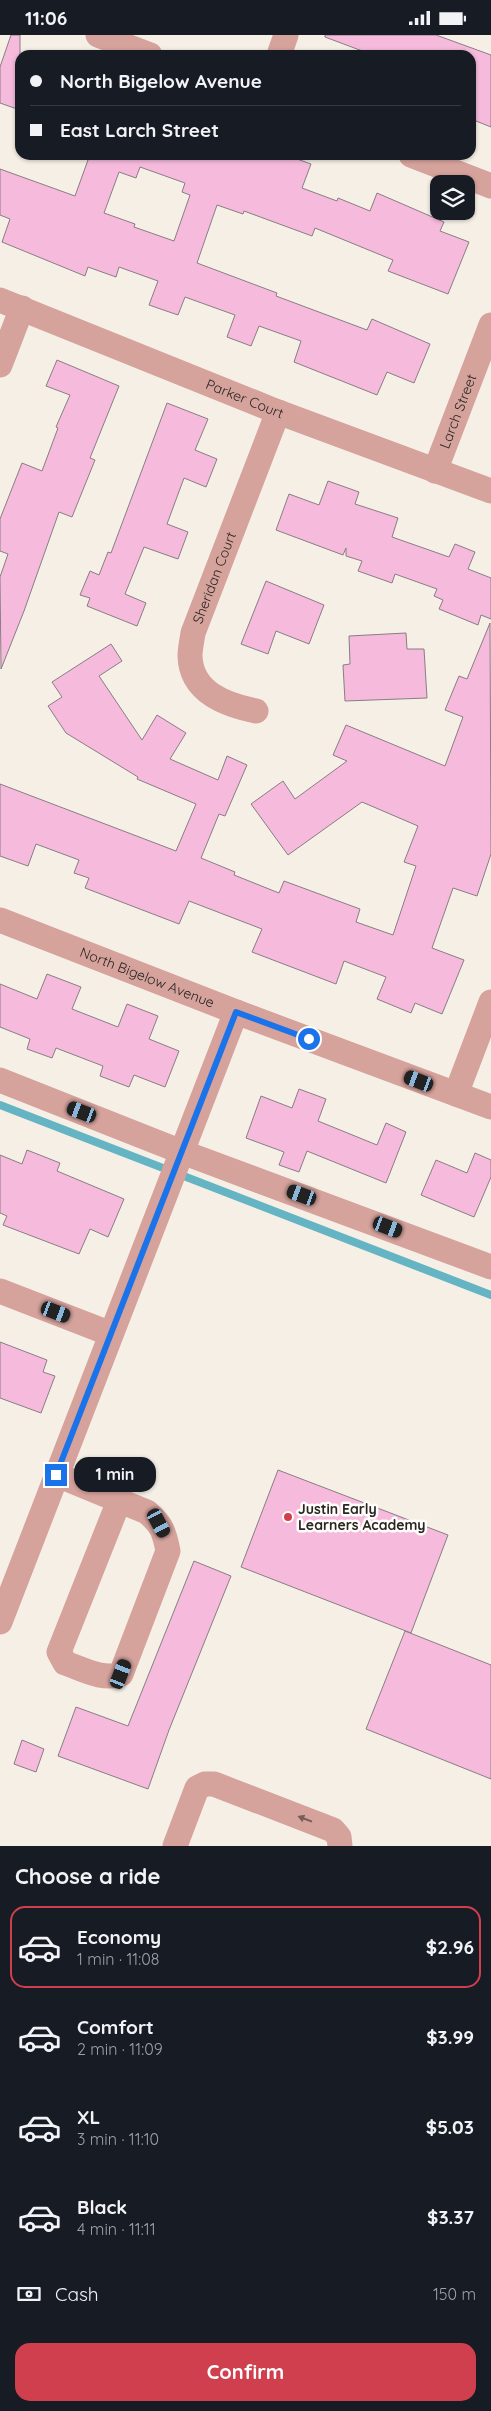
<!DOCTYPE html>
<html lang="en">
<head>
<meta charset="utf-8">
<style>
	:root { --surface:#171b24; --page:#20242c; --text:#f1f3f6; --muted:#9ea1a6; --line:#363941; --accent:#d03f4e }
	body { margin:0; font-family:Quicksand,sans-serif; background:var(--page); color:var(--text); height:100vh; display:flex; flex-direction:column; font-size:19px; white-space:nowrap }
	* { box-sizing:border-box; margin:0 }
	p { font-size:16px; color:var(--muted) }
	.icon { flex:none; width:28px; height:28px; fill:none; stroke:currentColor; stroke-width:2; stroke-linecap:round; stroke-linejoin:round }
	.map { position:relative; height:1811px; overflow:hidden }
	.details { display:flex; flex-direction:column; background:var(--surface); flex:1 }
	.details>* { flex:none }
	.guide { position:absolute; left:15px; top:15px; width:461px; height:110px; border-radius:15px; box-shadow:0 1px 4px #0004; display:grid; align-content:center; height:110px; padding:0 15px; background:var(--surface) }
	.fabs { position:absolute; left:430px; top:140px; display:grid; gap:10px }
	.fabs a { display:grid; place-items:center; width:45px; height:45px; border-radius:10px; background:var(--surface); box-shadow:0 1px 4px #0004; font-size:25px }
	.end { position:absolute; width:22px; height:22px; margin:-11px; border:6px solid #1a73e8; background:#fff; box-shadow:0 0 0 2px #fff }
	.from { border-radius:50% }
	.bubble { position:absolute; height:35px; border-radius:15px; background:var(--surface); box-shadow:0 1px 4px #0004; font-size:16px; font-weight:700; line-height:35px; text-align:center }
	.car { position:absolute; width:15px; height:30px; margin:-15px -8px; border-radius:6px; box-shadow:0 0 4px 1px #0007; background:linear-gradient(#222 24%,#8ab4d8 0 40%,#222 0 76%,#8ab4d8 0 86%,#222 0) }
	.guide b { display:flex; align-items:center; gap:18px; height:48px; font-size:19px }
	.guide b+b { border-top:1px solid var(--line) }
	.guide i { width:12px; height:12px; background:var(--text) }
	ul { padding:0; list-style:none }
	li { display:flex; align-items:center; gap:15px; height:82px; margin:0 10px 8px; padding:0 5px; border:2px solid transparent; border-radius:15px }
	li div { flex:1 }
	li b { display:block; font-size:19px }
	li em { font-style:normal; font-weight:700 }
	li.current { border-color:var(--accent) }
	li>.icon { width:45px; height:45px; stroke-width:1.5 }
	h2 { padding:0 15px; font-size:22px; line-height:60px }
	.pay { display:flex; align-items:center; gap:12px; height:55px; padding:0 15px; font-size:19px }
	.pay p { margin-inline-start:auto }
	.action { display:flex; gap:10px; margin-top:auto; padding:10px 15px }
	.action a { flex:1; height:58px; border-radius:15px; background:var(--accent); color:#fff; font-size:20px; font-weight:700; line-height:58px; text-align:center }
	.status { display:flex; justify-content:space-between; align-items:center; height:35px; padding:0 25px; background:var(--surface); direction:ltr }
	.status svg { height:14px; fill:currentColor }
	.map>svg:first-child { display:block }
	.lines { fill:none; stroke-linecap:round; stroke-linejoin:round }
	.stream { stroke:#64b4c3; stroke-width:8 }
	.building { fill:#f6badc; stroke:#887e83; fill-rule:evenodd }
	.minor { stroke:#d6a29c; stroke-width:25 }
	.oneway { fill:#765e59 }
	.route { stroke:#1a73e8; stroke-width:6 }
	.poi-dot { fill:#d03f4e; stroke:#fffdf9; stroke-width:2 }
	.labels { text-anchor:middle; dominant-baseline:central; stroke-width:5; stroke-linejoin:round; paint-order:stroke }
	.street-label { font-size:14px; fill:#282623; stroke:#fffdf9 }
	.poi-label { font-size:14px; font-weight:bold; fill:#282623; stroke:#fffdf9; text-anchor:start }
</style>
</head>
<body>
<div class="status"><b>11:06</b><svg viewBox="0 0 49 12"><path d="M0 12V9h3v3zM5 12V6h3v6zM10 12V3h3v9zM15 12V0h3v12zM26 1h20v11H26zM47 4h2v5h-2z"/></svg></div>
<div class="map">
<svg width="491" height="1811" viewBox="0 0 491 1811">
	<rect width="100%" height="100%" fill="#f5efe6"/>
	<g class="lines">
		<path class="stream" d="M0,1070L491,1260"/>
	</g>
	<path class="building" d="M11,0H20V75L0,68V32Z
		M325,0H436L491,20V92L471,84V20H373L325,2Z
		M81,120H286L311,129L302,153L337,166L338,163L370,176L377,158L444,187L440,196L469,207L448,259L388,236L393,225L315,193L312,201L244,176L243,179L217,170L197,228L277,258L276,261L367,295L372,284L430,309L414,348L387,337L377,360L294,327L301,306L259,291L251,311L227,302L235,280L185,262L178,280L149,270L158,246L119,232L116,242L88,232L85,241L2,207L10,184L0,180V134L75,161L88,125L81,122ZM140,132L185,148L182,157L190,160L174,206L134,192L135,189L104,178L119,137L136,143Z
		M57,325L119,351L90,423L95,425L72,482L59,477L24,576L1,634L0,542L8,519L0,516V484L22,428L42,436L58,393L56,392L70,360L46,351Z
		M167,368L208,384L195,415L217,424L206,452L184,443L167,489L188,497L178,524L144,512L125,559L146,568L137,591L87,571L90,563L80,560L90,536L99,540L108,517L111,518Z
		M328,446L359,457L355,469L398,483L392,502L449,522L455,509L475,517L468,534L491,543V584L481,580L478,590L439,574L443,565L434,561L437,554L395,539L392,548L358,536L362,526L346,521V513L343,520L276,495L289,459L319,470Z
		M266,546L324,570L309,609L276,596L268,619L241,609Z
		M490,588L491,819L477,861L453,853L432,913L464,925L442,979L415,968L411,978L377,964L386,942L344,926L336,949L252,917L262,894L189,866L179,889L85,853L89,843L74,838L79,825L36,809L28,831L0,821V749L176,816L196,769L137,744L138,742L66,698L48,671L62,662L52,647L111,609L122,626L99,641L142,705L157,680L186,698L170,724L218,745L227,721L247,730L225,781L219,779L201,823L235,837L234,840L279,858L284,846L360,874L356,887L393,900L416,831L404,827L418,791L362,767L288,820L251,769L283,746L295,764L347,726L333,720L346,690L445,731L463,682L445,675L459,641L467,644Z
		M406,598L407,614H424L427,663L345,666L343,630L350,629L349,601Z
		M47,939L81,952L72,974L118,992L127,969L158,981L149,1004L179,1016L165,1052L134,1040L129,1052L100,1041L103,1031L56,1013L52,1023L27,1014L30,1004L0,992V949L37,964Z
		M299,1054L326,1064L318,1086L377,1110L386,1088L406,1097L386,1148L307,1116L299,1137L279,1130L284,1117L246,1103L261,1061L292,1073Z
		M27,1115L60,1128L57,1136L124,1164L108,1202L90,1194L79,1219L3,1190L7,1181L0,1178V1120L22,1129Z
		M475,1118L491,1125V1142L474,1182L421,1160L436,1125L467,1138Z
		M0,1307L47,1325L43,1337L55,1341L41,1378L0,1363Z
		M278,1435L448,1500L411,1598L241,1532Z
		M194,1526L231,1541L169,1695L148,1754L58,1721L76,1672L128,1691Z
		M405,1596L491,1630V1744L366,1694Z
		M22,1705L44,1714L36,1737L14,1729Z"/>
	<g class="lines">
		<g class="minor">
			<path d="M98,0L150,20"/>
			<path d="M279,20L286,0"/>
			<path d="M411,120L491,151"/>
			<path id="s1" d="M0,265L278,377L491,456"/>
			<path d="M0,330L22,273"/>
			<path id="s2" d="M435,436L491,290"/>
			<path id="s3" d="M256,676C227,670 191,658 190,621C190,614 192,605 193,598L278,377"/>
			<path id="s4" d="M0,885L236,977L491,1072"/>
			<path d="M0,1045L182,1117L491,1232"/>
			<path d="M456,1059L491,967"/>
			<path d="M0,1256L111,1299"/>
			<path d="M57,1440L147,1477C162,1490 164,1496 168,1516L121,1639C103,1646 83,1634 65,1628L59,1617L119,1466"/>
			<path d="M0,1587L236,977"/>
			<path d="M175,1811L197,1753L205,1749H214L333,1795L339,1802L340,1811"/>
		</g>
	</g>
	<defs><path id="oneway-solid" d="M-6-.8H1V-3.2L6.5 0L1 3.2V.8H-6Z" transform="scale(1.25)"/></defs>
	<use class="oneway" href="#oneway-solid" transform="translate(305 1784) rotate(-159)"/>
	<g class="lines">
		<path class="route" d="M56,1440L236,977L309,1004"/>
	</g>
	<circle class="poi-dot" cx="288" cy="1482" r="5"/>
	<g class="labels">
		<g class="street-label">
			<text stroke="none"><textPath href="#s1" startOffset="264">Parker Court</textPath></text>
			<text stroke="none"><textPath href="#s2" startOffset="64">Larch Street</textPath></text>
			<text stroke="none"><textPath href="#s3" startOffset="176">Sheridan Court</textPath></text>
			<text stroke="none"><textPath href="#s4" startOffset="158">North Bigelow Avenue</textPath></text>
		</g>
		<g class="poi-label">
			<text x="298" y="1474">Justin Early<tspan x="298" dy="16">Learners Academy</tspan></text>
		</g>
	</g>
</svg>
<div class="fabs">
<a><svg class="icon" aria-label="layers" viewBox="0 0 24 24"><path d="M12 4l9 5-9 5-9-5zM3 14l9 5 9-5"/></svg></a>
</div>
<i class="end from" style="left:309px;top:1004px"></i>
<i class="end" style="left:56px;top:1440px"></i>
<div class="bubble" style="left:74px;top:1422px;width:82px">1 min</div>
<i class="car" style="left:419px;top:1046px;rotate:291deg"></i>
<i class="car" style="left:82px;top:1077px;rotate:291deg"></i>
<i class="car" style="left:302px;top:1160px;rotate:290deg"></i>
<i class="car" style="left:388px;top:1192px;rotate:111deg"></i>
<i class="car" style="left:56px;top:1277px;rotate:111deg"></i>
<i class="car" style="left:159px;top:1488px;rotate:152deg"></i>
<i class="car" style="left:121px;top:1639px;rotate:21deg"></i>
<div class="guide">
<b><i class="from"></i>North Bigelow Avenue</b>
<b><i></i>East Larch Street</b>
</div>
</div>
<section class="details">
<h2>Choose a ride</h2>
<ul>
<li class="current"><svg class="icon" aria-label="car" viewBox="0 0 24 24"><path d="M5 17H2v-5l4-1 3-4h7l3 4 3 1v5h-3M9 17h6M6 11h13"/><circle cx="7" cy="17" r="2"/><circle cx="17" cy="17" r="2"/></svg><div><b>Economy</b><p>1 min · 11:08</p></div><em>$2.96</em></li>
<li><svg class="icon" aria-label="car" viewBox="0 0 24 24"><path d="M5 17H2v-5l4-1 3-4h7l3 4 3 1v5h-3M9 17h6M6 11h13"/><circle cx="7" cy="17" r="2"/><circle cx="17" cy="17" r="2"/></svg><div><b>Comfort</b><p>2 min · 11:09</p></div><em>$3.99</em></li>
<li><svg class="icon" aria-label="car" viewBox="0 0 24 24"><path d="M5 17H2v-5l4-1 3-4h7l3 4 3 1v5h-3M9 17h6M6 11h13"/><circle cx="7" cy="17" r="2"/><circle cx="17" cy="17" r="2"/></svg><div><b>XL</b><p>3 min · 11:10</p></div><em>$5.03</em></li>
<li><svg class="icon" aria-label="car" viewBox="0 0 24 24"><path d="M5 17H2v-5l4-1 3-4h7l3 4 3 1v5h-3M9 17h6M6 11h13"/><circle cx="7" cy="17" r="2"/><circle cx="17" cy="17" r="2"/></svg><div><b>Black</b><p>4 min · 11:11</p></div><em>$3.37</em></li>
</ul>
<div class="pay"><svg class="icon" aria-label="cash" viewBox="0 0 24 24"><path d="M3 7h18v10H3z"/><circle cx="12" cy="12" r="2"/></svg>Cash<p>150 m</p></div>
<div class="action"><a>Confirm</a></div>
</section>
</body>
</html>
